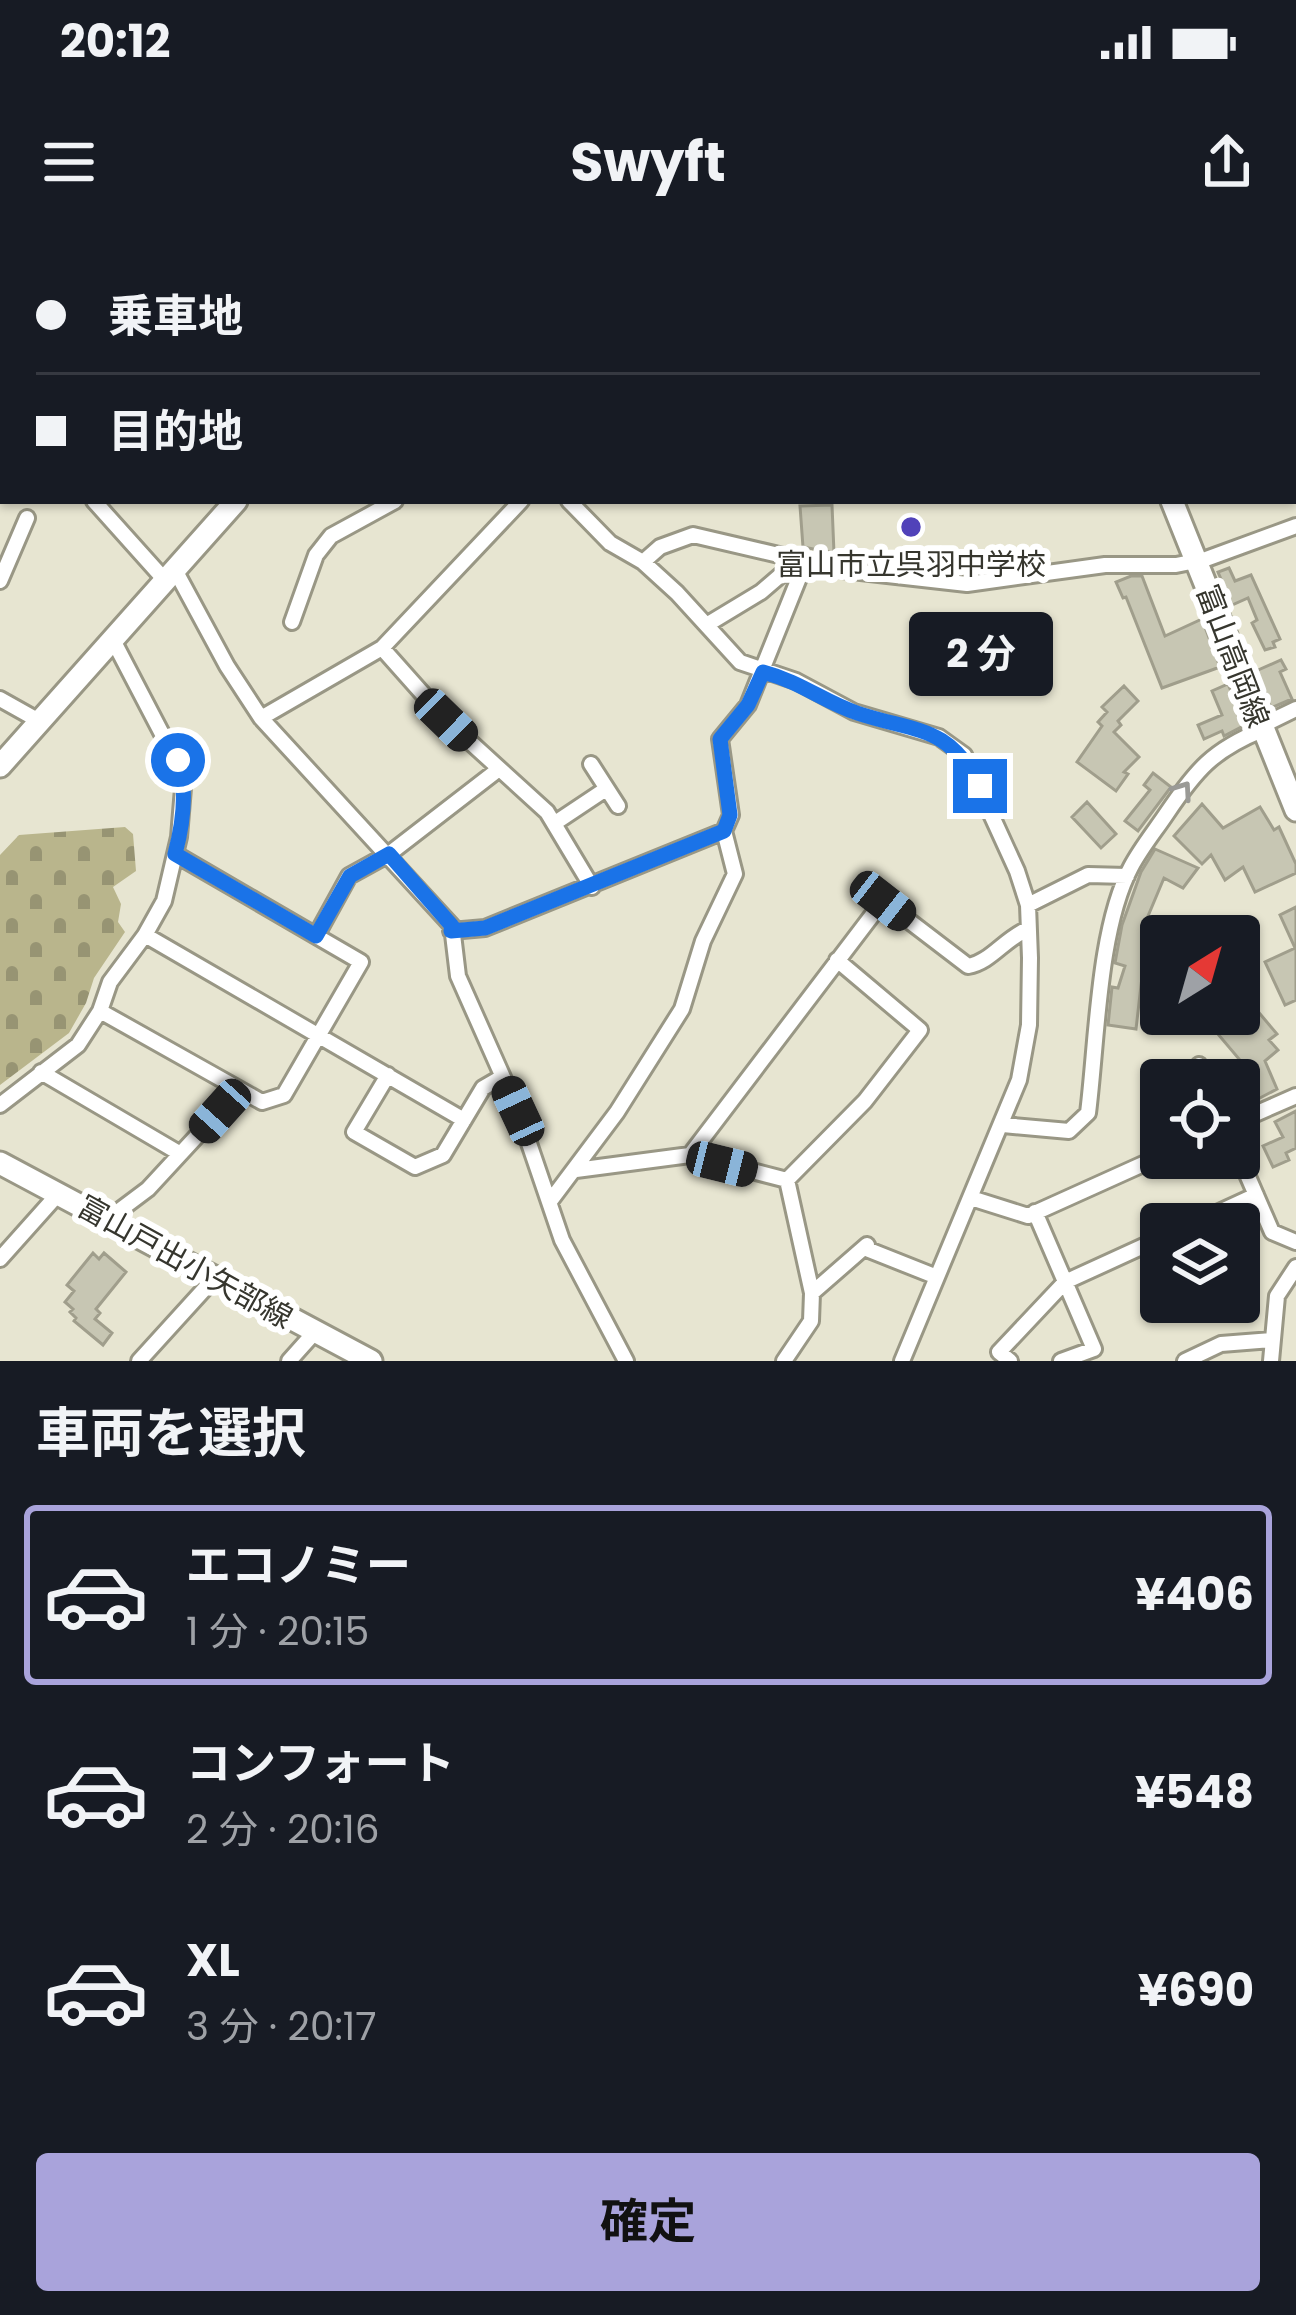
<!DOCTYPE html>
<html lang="ja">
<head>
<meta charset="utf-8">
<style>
	:root { --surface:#171b24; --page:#20242c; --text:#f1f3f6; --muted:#9ea1a6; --line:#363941; --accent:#a9a3db }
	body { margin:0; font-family:Poppins,"Noto Sans JP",sans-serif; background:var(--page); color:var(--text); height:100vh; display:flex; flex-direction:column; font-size:45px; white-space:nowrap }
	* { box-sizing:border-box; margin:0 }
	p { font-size:39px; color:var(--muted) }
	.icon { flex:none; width:66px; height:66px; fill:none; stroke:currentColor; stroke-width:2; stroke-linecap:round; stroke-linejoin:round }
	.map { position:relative; height:1121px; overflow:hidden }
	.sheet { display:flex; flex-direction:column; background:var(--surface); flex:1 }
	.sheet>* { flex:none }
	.guide { position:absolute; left:0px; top:0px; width:1296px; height:264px; box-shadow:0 3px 9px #0004; display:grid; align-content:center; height:264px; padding:0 36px; background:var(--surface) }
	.needle { width:78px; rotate:37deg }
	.controls { position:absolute; left:1140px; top:675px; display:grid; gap:24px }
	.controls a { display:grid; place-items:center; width:120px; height:120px; border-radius:12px; background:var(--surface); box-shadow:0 3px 9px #0004; font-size:60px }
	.end { position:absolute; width:54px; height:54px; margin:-27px; border:15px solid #1a73e8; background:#fff; box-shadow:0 0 0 6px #fff }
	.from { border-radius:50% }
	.bubble { position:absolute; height:84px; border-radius:12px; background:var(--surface); box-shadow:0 3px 9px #0004; font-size:39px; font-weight:700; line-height:84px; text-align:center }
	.car { position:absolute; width:36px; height:72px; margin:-36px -18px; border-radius:15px; box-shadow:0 0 9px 3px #0007; background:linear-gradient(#222 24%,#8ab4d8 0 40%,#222 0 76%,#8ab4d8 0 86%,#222 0) }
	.guide b { display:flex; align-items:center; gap:42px; height:114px; font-size:45px }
	.guide b+b { border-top:3px solid var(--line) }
	.guide i { width:30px; height:30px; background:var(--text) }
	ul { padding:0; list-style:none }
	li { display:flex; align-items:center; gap:36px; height:180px; margin:0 24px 18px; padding:0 12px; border:6px solid transparent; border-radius:12px }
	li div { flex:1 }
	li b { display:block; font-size:45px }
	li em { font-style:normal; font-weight:700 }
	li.on { border-color:var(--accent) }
	li>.icon { width:108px; height:108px; stroke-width:1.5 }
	h2 { padding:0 36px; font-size:54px; line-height:144px }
	.action { display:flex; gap:24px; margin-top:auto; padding:24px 36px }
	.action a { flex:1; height:138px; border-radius:12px; background:var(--accent); color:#111; font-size:48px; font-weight:700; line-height:138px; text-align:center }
	.status { display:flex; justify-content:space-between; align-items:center; height:84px; padding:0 60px; background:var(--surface); direction:ltr }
	.status svg { height:33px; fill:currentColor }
	header { display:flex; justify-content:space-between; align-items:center; height:156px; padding:0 36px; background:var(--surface); font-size:54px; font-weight:700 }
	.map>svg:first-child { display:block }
	.cemetery { fill:url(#cemetery-stones) }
	.building { fill:#c7c6b3; stroke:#a09e8c; stroke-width:3 }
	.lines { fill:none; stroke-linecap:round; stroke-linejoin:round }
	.street-casing { stroke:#999785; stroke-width:20 }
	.secondary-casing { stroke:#999785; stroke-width:27 }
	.primary-casing { stroke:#999785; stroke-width:27 }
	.street { stroke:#fff; stroke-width:14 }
	.secondary { stroke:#fff; stroke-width:21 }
	.primary { stroke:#fff; stroke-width:21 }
	.oneway { stroke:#9a9a96 }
	.route { stroke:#1a73e8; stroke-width:15 }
	.poi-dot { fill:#5142b9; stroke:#fff; stroke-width:4.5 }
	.labels { text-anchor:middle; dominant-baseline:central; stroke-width:12; stroke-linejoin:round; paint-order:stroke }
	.poi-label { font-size:30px; fill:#36362e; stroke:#fff }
	.street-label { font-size:30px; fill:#36362e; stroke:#fff }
</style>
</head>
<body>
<div class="status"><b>20:12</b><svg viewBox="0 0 49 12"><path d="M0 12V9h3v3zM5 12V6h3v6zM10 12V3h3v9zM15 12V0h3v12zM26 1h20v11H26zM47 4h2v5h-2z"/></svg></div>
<header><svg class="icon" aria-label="menu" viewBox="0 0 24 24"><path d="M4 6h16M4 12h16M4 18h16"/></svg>Swyft<svg class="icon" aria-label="share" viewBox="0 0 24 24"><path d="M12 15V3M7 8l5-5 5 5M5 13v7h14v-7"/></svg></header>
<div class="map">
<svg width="1296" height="1121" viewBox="0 0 1296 1121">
	<defs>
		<pattern id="cemetery-stones" width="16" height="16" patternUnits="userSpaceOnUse" patternTransform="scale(3)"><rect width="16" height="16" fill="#b9b58c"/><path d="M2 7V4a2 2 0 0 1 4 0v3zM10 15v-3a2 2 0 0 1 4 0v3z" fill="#979473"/></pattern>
	</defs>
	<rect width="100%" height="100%" fill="#e7e5d1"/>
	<path class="cemetery" d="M125,587L133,594L136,631L113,647L121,664L118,682L125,692L94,738L86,763L69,793L0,845V615L19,595Z"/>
	<path class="building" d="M832,265L834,313L803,307L800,266Z
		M1229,328L1235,341L1251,335L1280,399L1273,402L1275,407L1265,410L1252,383L1257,380L1248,358L1232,365L1218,332Z
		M1131,336H1142L1165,396L1202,379L1220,427L1162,448L1126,357L1123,358L1116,342Z
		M1281,420L1286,429L1280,432L1292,459L1271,468L1256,431Z
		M1228,444L1245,485L1224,496L1222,491L1204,499L1198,485L1222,475L1212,451Z
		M1124,446L1138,461L1118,481L1121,485L1114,492L1139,517L1124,532L1128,534L1116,551L1077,522L1102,486L1098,482L1107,472L1102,467Z
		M1153,533L1171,547L1138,591L1125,581L1150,550L1144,545Z
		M1087,562L1116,594L1101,608L1072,577Z
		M1202,564L1223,588L1260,567L1274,590L1279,587L1296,624V633L1255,652L1243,627L1225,640L1211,615L1202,624L1174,596Z
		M1155,609L1198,628L1183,648L1164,638L1143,688L1161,695V739L1149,734L1147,739L1142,737L1136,789L1108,785L1112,747L1118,748L1125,726L1115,723L1122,685L1141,632Z
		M1296,667V760L1285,765L1265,722L1295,708L1280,675Z
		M1239,749L1277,794L1269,800L1278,810L1265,821L1277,849L1239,869V849L1256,839L1201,774H1239Z
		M1296,871V908L1286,913L1289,920L1273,927L1263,906L1283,897L1275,882Z
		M93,1013L99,1019L104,1013L126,1032L96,1069L100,1073L95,1079L112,1093L103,1105L74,1081L76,1078L70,1072L73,1069L65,1062L74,1051L67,1045Z"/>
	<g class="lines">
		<defs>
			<path id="street" d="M23,0L25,3
				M448,0L449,3
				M619,0L626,3
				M1166,0V3
				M1215,3L1217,0
				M1293,80L1296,81
				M1293,190L1296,192
				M94,261L163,338
				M569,261L610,303L643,322L677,353L740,422L796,441L854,472L939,497L964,515L1017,631L1028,665L1030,718L1029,785L1019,840L902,1121
				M643,322L660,307L693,295L843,330L967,344L1105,325H1176L1206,319L1296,286
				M174,328L227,426L261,478L452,686L458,736L518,871L562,1000L626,1121
				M0,341L27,278
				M292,382L316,315L331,296L395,261
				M708,384L761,352L797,321
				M382,408L446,480L547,572L592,647
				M0,459L41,482
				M261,478L382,408L521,261
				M1261,486L1296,469
				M591,524L618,566
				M555,583L606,549
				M1028,665L1088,635L1127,636
				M451,691L485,688L724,591
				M145,695L464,880
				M316,696L349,636L389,614L499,529
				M100,771L262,862L284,855L361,722L175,614
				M1199,825L1206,840
				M41,832L179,913
				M388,835L354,892L415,927L443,915L483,848L502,837
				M0,865L78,805L100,771L110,742L145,695L164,661L179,597L184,536L113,400
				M1239,881L1296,856
				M1003,885L1069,891L1088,873C1097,802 1098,689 1131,627C1141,608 1155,591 1167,573C1196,530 1213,510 1262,490
				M690,915L883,661L968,726C991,722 1004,699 1028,689
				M1239,916L1272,992L1296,1002
				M576,930L690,915L787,940
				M787,940L865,861L920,790L837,720
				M971,958L1028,976L1161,916
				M551,960L617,872L682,769L703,701L735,634L724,591L731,575L720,499L748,465L805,323
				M1035,972L1094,1109L1061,1121
				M108,979L148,949L220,871L244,853
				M1193,984L1256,955
				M864,1008L937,1037
				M0,1019L59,953
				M812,1053L867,1005
				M139,1121L209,1044
				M289,1121L314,1093
				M784,1121L811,1081L812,1053L787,940
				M1010,1121L999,1112L1065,1042L1161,998
				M1185,1121L1221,1104L1272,1100
				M1271,1121L1277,1056L1296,1027"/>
			<path id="secondary" d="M549,3L554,0
				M0,526L236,261"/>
			<path id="primary" d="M1068,0L1069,3
				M1172,261L1296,570
				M0,923L371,1121"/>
		</defs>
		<use href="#street" class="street-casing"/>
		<use href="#secondary" class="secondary-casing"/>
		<use href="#primary" class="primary-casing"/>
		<use href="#street" class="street"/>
		<use href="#secondary" class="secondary"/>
		<use href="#primary" class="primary"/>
	</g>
	<defs><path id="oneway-chevron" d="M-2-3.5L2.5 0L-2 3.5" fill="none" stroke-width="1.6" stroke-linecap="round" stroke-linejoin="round" transform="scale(3)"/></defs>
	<use class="oneway" href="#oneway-chevron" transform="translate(1183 550) rotate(-55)"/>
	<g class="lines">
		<path class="route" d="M178,520C188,550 183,584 175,614L316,696L350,636L389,614L452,686L451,691L485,688L724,591L730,575L720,499L748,465L763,432C801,442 824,462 857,473C917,493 947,484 980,546"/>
	</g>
	<circle class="poi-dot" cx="911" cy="287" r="12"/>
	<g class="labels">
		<g class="poi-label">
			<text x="911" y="324">富山市立呉羽中学校</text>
		</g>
		<g class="street-label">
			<text transform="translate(1233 416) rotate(69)">富山高岡線</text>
			<text transform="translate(185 1022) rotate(29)">富山戸出小矢部線</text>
		</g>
	</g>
</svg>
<div class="controls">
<a><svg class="needle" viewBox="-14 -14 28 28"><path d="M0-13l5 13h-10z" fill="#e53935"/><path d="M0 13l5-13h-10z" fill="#9ea1a6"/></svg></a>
<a><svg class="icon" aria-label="locate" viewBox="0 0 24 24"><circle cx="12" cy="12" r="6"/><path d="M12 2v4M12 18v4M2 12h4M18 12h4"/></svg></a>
<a><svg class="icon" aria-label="layers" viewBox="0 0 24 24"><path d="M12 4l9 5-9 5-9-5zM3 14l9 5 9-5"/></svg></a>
</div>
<i class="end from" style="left:178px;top:520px"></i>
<i class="end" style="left:980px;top:546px"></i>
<div class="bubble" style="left:909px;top:372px;width:144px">2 分</div>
<i class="car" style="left:446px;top:480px;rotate:134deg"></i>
<i class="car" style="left:883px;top:661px;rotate:128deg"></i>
<i class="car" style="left:220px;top:871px;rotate:222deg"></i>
<i class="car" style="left:518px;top:871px;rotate:335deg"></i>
<i class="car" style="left:722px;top:924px;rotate:104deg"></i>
<div class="guide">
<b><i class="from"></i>乗車地</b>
<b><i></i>目的地</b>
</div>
</div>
<section class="sheet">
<h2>車両を選択</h2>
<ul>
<li class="on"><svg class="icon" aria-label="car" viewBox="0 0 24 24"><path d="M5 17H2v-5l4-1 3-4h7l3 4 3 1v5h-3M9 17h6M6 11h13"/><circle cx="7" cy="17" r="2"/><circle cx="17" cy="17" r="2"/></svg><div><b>エコノミー</b><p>1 分 · 20:15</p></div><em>¥406</em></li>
<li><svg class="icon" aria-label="car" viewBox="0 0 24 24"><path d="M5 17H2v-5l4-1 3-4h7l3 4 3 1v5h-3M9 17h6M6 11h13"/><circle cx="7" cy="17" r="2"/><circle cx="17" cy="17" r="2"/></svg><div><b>コンフォート</b><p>2 分 · 20:16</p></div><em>¥548</em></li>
<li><svg class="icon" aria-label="car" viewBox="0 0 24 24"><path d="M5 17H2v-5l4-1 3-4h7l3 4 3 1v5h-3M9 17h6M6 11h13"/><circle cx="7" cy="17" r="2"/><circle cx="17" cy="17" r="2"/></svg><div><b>XL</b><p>3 分 · 20:17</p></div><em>¥690</em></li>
</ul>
<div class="action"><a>確定</a></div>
</section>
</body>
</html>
